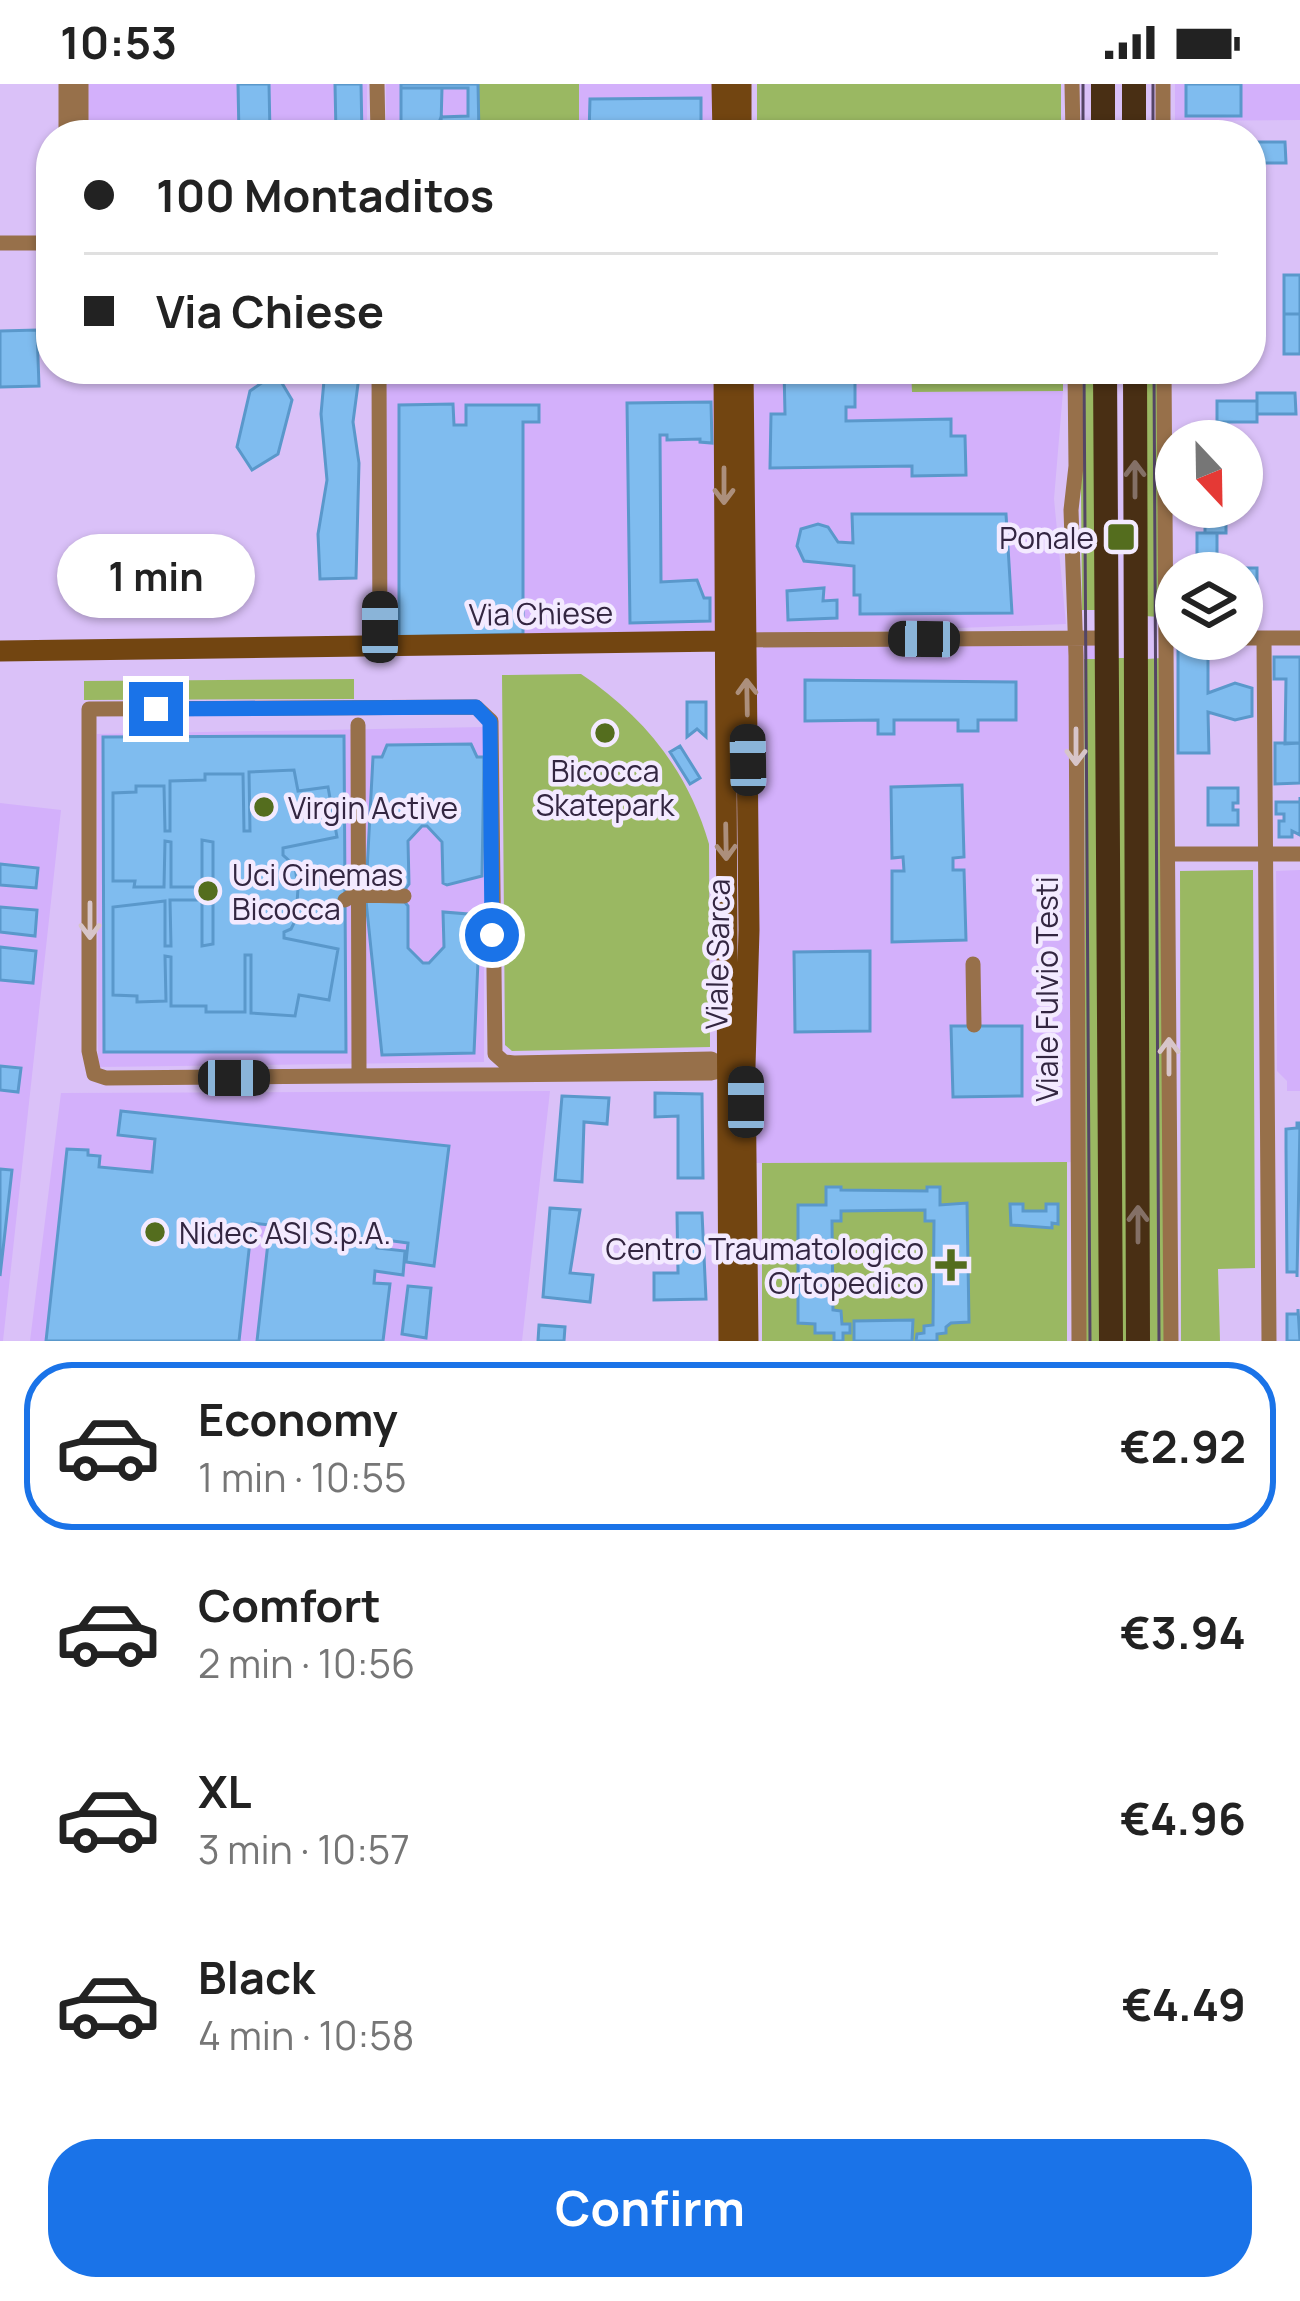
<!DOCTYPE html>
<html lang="en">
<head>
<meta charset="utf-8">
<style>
	:root { --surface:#fff; --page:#f6f6f6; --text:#222; --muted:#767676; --line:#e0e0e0; --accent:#1a73e8 }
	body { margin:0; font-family:Manrope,sans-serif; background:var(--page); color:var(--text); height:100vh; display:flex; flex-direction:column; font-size:45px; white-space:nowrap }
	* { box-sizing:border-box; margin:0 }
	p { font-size:39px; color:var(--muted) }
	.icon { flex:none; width:66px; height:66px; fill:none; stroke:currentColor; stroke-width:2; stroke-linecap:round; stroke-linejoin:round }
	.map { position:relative; height:1257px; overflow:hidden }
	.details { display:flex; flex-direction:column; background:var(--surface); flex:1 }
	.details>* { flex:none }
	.guide { position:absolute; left:36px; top:36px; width:1230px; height:264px; border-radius:48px; box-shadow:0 3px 9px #0004; display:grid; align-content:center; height:264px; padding:0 48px; background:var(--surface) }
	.needle { width:78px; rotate:158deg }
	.tools { position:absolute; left:1155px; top:336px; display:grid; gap:24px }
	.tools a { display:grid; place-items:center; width:108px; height:108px; border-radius:50%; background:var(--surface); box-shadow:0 3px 9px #0004; font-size:60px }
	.end { position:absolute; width:54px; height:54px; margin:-27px; border:15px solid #1a73e8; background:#fff; box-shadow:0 0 0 6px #fff }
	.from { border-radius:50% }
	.bubble { position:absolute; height:84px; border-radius:42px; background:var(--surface); box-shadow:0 3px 9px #0004; font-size:39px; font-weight:700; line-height:84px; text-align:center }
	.car { position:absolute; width:36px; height:72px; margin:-36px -18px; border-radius:15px; box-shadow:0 0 9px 3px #0007; background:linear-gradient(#222 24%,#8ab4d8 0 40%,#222 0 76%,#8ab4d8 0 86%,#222 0) }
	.guide b { display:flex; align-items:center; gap:42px; height:114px; font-size:45px }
	.guide b+b { border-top:3px solid var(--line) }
	.guide i { width:30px; height:30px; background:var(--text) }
	ul { padding:21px 0 0; list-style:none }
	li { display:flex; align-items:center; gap:36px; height:168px; margin:0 24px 18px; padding:0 24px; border:6px solid transparent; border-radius:48px }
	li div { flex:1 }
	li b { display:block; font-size:45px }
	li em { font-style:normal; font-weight:700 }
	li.selected { border-color:var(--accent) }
	li>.icon { width:108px; height:108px; stroke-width:1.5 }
	.action { display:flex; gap:24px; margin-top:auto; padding:24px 48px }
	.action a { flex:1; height:138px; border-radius:48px; background:var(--accent); color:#fff; font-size:48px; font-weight:700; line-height:138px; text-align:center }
	.status { display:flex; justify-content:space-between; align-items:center; height:84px; padding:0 60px; background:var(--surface); direction:ltr }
	.status svg { height:33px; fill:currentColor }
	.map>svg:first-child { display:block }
	.built { fill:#d3b0fb }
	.green { fill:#9ab862 }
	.building { fill:#7fbcef; stroke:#5a98cb; stroke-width:3 }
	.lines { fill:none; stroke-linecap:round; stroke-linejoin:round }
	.street { stroke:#97704a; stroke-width:15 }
	.secondary { stroke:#724511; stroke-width:21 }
	.primary { stroke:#492f14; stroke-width:24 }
	.tram { stroke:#544565; stroke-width:3 }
	.oneway { stroke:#847066 }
	.oneway2 { stroke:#ac8f7c }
	.oneway3 { stroke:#d7c5c9 }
	.route { stroke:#1a73e8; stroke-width:15 }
	.poi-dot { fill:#546d1e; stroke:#f3eaff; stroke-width:4.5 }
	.labels { text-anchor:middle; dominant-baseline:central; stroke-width:9; stroke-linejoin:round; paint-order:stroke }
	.poi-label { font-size:30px; fill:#332641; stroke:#f3eaff; text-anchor:start }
	.street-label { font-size:30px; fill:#332641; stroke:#f3eaff }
</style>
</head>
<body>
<div class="status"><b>10:53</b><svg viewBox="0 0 49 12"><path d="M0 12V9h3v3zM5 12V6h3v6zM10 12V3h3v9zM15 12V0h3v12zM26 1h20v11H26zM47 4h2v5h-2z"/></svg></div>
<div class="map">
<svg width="1300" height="1257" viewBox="0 0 1300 1257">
	<rect width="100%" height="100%" fill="#dac1f8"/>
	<path class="built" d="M87,0H367V51H87Z
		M386,0H719V51H386Z
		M1175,0H1300V36L1175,37Z
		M385,285H720V554L384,556Z
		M752,285H911L913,308L1063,307L1054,415L1066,540L746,552Z
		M1105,557L1107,1078L751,1079L750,558Z
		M484,643V978L98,983L97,650Z
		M0,719L61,726L3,1257H0Z
		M1300,786V1007H1287V997L1277,987L1276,787Z
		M550,1007L522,1257H30L61,1009Z"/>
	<path class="green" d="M478,0H579V51H479Z
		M757,0H1061V51H757Z
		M911,285H1063V307L912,308Z
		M1080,285H1096L1095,526H1082Z
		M1143,285H1158L1159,533L1145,532Z
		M1118,574H1125L1129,1257H1120Z
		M1162,574L1167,1257H1147V575Z
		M1084,575H1096L1101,1257H1086Z
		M581,590C644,632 688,687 709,760L710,963L512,967L505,961L502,591Z
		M354,595V615L84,616V597Z
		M1253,786L1255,1184L1218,1185L1220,1257H1181L1180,787Z
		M1067,1078V1257H762V1079Z"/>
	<path class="building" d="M238,0H269L270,49H336L335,0H361L362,51H239Z
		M401,0H478L479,51H435L441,33L468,32V4H401Z
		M1186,0H1241V32H1186Z
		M401,4H442L441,41L435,51H401Z
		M701,14V51H658V45H616V51H589L590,15Z
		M924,40V51H868V41Z
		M1251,58H1285L1286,79H1251Z
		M1284,191H1300V230H1284Z
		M1284,230H1300V270H1284Z
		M37,246L39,302L0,303V247Z
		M325,285H360L353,338L359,379L356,494L320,495L318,450L327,396L321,330Z
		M784,285H855V323H846V337L951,335V352H965L966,391L912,392V382L770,384L771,330H785Z
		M276,289L292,316L278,370L252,386L237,363L250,307Z
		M1257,309H1295L1296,330H1257Z
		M1217,317H1257V338H1217Z
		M711,318L712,359L700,358V355L667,356V351H660L661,498L697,496L704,514H710V537L630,539L627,319Z
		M453,320L454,341H466V321H539V338H523V550L399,553V321Z
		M1205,423H1226V449H1205Z
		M852,430H1006L1012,529L860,530V511H854V482L804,477L797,462L801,445L818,440L828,443L838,458L853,459Z
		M1197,449H1217V488H1197Z
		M1217,484H1257V505H1242V489H1217Z
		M824,504L823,517L837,516V534L788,536L787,507Z
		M1178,566H1208V609L1235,599L1252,604V632L1235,636L1208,628L1209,669H1178Z
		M1274,573H1300V659L1285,660L1286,595H1274Z
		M805,596L1016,598V636H978V647H958V636H894V650H878V636L805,637Z
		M687,618H706V653L697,645L687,653Z
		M344,652L346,968H104L103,653Z
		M1275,659H1300V699L1275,700Z
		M471,660L477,673H484L482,792L447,801L443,799L442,758L427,742H422L408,757L409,800L404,807L366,806L373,673H382L387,661Z
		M680,662L700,694L690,700L670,668Z
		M294,686L298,707L328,703L337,753L283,764V771L295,782L298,804L296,835L291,845L284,848V854L338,865L329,916L299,911L295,932L251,929V871H245V928H206V922H171V873L165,872L166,917L137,918V912L113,911V823L165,817V862H171L170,816H202V862L213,860V758L202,756V803H171V758L165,757L164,803H134L135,797H113V709L136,708V702H164L165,747H170V697L205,696V690H243L244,747H250L249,688Z
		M962,701L964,773L953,774V786H964L966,856L892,858V787H904L903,773L892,774L891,703Z
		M1208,704H1238V719H1233V726H1238V741H1208Z
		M1300,713V751L1292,747V753H1279V737H1284V730H1276V718H1300Z
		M0,780L38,784L36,804L0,801Z
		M366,817H404L408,822V864L423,879H429L444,863L443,828L480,831L474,969L382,971Z
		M0,823L37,826L35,852L0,848Z
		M0,863L36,867L33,899L0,896Z
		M870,867V947L795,948L794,868Z
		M951,942H1022V1012L953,1013Z
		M0,982L21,984L18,1008L0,1006Z
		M655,1009L702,1010L703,1094H678V1032L655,1033Z
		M562,1012L609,1014L607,1040L584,1038L582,1098L555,1096Z
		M121,1027L449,1062L434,1182L406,1178L408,1159L378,1155L377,1164L405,1167L403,1191L375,1187L374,1199L390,1200L383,1257H257L270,1141L252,1139L239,1257H46L67,1065L88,1066V1071L100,1072L99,1083L152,1088L155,1055L118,1051Z
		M1297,1039H1300L1297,1193V1188H1287L1286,1064V1045L1297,1044Z
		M0,1085L12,1086L0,1192Z
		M826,1103H841V1106L927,1107V1103H940V1121L967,1119L969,1238L951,1239L946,1243V1249L937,1250V1257H916L917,1250L924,1249V1242L933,1241L934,1137H925V1126L841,1127V1137H832L833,1226L841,1227L842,1240H850V1249H843V1257H834V1249H815V1240L798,1239V1121H826Z
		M1010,1120H1023V1127H1046V1120H1058V1140L1052,1139V1144L1011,1141Z
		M550,1124L580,1126L570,1189L593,1191L590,1218L543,1213Z
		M677,1129H702L706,1215L654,1216V1189H678Z
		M408,1202L431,1204L426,1254L402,1250Z
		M1298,1225L1300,1257H1287V1230H1298Z
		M913,1236L912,1257H854V1237Z
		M539,1241L565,1243L564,1257H538Z"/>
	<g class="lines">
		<path class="street" d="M81,0V51
			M377,0L378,51
			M1072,0L1073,51
			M1163,0V51
			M66,51V0
			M0,159H51
			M379,285L380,561
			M1075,285L1076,382L1071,426L1076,572L1079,1257
			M1164,285L1171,1257
			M1242,554H1300
			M1264,554L1269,1257
			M739,556L1107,554
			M358,641L359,985
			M1168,770H1300
			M345,816L353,811L404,812
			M973,880L974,941
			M728,984L711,975L514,979L504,978L495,970L491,637L476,623L89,625V967L94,990L106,994L711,989L737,983"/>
		<path class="secondary" d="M722,0L723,51
			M741,0V51
			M724,285L729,1257
			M743,285L749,846L745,982L748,1257
			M0,567L724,557"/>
		<path class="primary" d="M1103,0V51
			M1134,0V51
			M1105,285L1111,1257
			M1135,285L1138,1257"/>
		<path class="tram" d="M1083,0V51
			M1153,0V51
			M1084,285L1090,1257
			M1154,285L1159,1257"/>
	</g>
	<defs><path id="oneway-shaft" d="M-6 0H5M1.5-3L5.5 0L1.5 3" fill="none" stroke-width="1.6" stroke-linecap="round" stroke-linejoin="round" transform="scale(3)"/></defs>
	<g class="oneway">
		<use href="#oneway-shaft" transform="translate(1135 395) rotate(-90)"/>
		<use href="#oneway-shaft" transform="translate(1138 1140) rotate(-90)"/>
	</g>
	<g class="oneway2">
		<use href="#oneway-shaft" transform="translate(724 402) rotate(90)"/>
		<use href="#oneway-shaft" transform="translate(747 613) rotate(-91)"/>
		<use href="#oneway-shaft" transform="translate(726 758) rotate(89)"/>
	</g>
	<g class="oneway3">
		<use href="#oneway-shaft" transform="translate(1076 663) rotate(90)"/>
		<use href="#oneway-shaft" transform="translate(90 837) rotate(90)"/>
		<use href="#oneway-shaft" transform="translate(1169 972) rotate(-90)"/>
	</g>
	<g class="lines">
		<path class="route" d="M156,625L476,623L490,638L492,851"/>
	</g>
	<g class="poi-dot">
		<rect x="1106" y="438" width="30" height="30" rx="6"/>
		<circle cx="605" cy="649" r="12"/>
		<circle cx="264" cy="723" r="12"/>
		<circle cx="208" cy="807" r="12"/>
		<circle cx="155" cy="1148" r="12"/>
		<path d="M945 1163h12v12h12v12h-12v12h-12v-12h-12v-12h12z"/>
	</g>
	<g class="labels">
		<g class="poi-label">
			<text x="1094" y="453" text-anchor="end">Ponale</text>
			<text x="605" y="686" text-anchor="middle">Bicocca<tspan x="605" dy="34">Skatepark</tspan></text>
			<text x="288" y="723">Virgin Active</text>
			<text x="232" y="790">Uci Cinemas<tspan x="232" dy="34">Bicocca</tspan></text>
			<text x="179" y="1148">Nidec ASI S.p.A.</text>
			<text x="924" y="1164" text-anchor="end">Centro Traumatologico<tspan x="924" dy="34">Ortopedico</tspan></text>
		</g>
		<g class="street-label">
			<text transform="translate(541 529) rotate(-1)">Via Chiese</text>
			<text transform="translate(717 870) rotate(-89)">Viale Sarca</text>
			<text transform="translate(1046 905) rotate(-90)">Viale Fulvio Testi</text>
		</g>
	</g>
</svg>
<div class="tools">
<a><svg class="needle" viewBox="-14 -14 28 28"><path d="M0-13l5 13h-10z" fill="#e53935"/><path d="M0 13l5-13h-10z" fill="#767676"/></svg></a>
<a><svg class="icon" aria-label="layers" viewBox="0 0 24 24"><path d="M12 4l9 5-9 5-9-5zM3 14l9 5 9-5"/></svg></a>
</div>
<i class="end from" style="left:492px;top:851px"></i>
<i class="end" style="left:156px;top:625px"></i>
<div class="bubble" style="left:57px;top:450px;width:198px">1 min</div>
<i class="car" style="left:380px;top:543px;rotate:0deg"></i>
<i class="car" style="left:924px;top:555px;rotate:271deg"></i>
<i class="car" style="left:748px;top:676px;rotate:359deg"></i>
<i class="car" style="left:234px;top:994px;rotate:90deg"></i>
<i class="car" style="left:746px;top:1018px;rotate:0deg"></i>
<div class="guide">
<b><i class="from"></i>100 Montaditos</b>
<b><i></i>Via Chiese</b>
</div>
</div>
<section class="details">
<ul>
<li class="selected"><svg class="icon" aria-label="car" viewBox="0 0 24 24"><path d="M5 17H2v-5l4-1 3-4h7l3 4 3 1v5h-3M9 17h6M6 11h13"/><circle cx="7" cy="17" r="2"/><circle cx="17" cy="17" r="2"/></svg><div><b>Economy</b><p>1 min · 10:55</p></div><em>€2.92</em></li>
<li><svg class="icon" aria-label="car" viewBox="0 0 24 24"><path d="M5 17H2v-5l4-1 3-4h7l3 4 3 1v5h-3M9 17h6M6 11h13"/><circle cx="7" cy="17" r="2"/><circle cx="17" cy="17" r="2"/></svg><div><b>Comfort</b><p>2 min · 10:56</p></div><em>€3.94</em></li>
<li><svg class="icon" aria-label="car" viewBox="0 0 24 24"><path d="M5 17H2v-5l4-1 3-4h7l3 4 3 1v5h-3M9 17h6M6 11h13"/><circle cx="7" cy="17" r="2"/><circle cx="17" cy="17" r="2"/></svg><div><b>XL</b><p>3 min · 10:57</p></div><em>€4.96</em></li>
<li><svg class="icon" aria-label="car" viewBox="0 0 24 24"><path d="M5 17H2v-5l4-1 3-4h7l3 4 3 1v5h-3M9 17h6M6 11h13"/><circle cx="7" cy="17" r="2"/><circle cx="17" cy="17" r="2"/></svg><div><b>Black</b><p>4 min · 10:58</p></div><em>€4.49</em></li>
</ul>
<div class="action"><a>Confirm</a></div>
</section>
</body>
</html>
